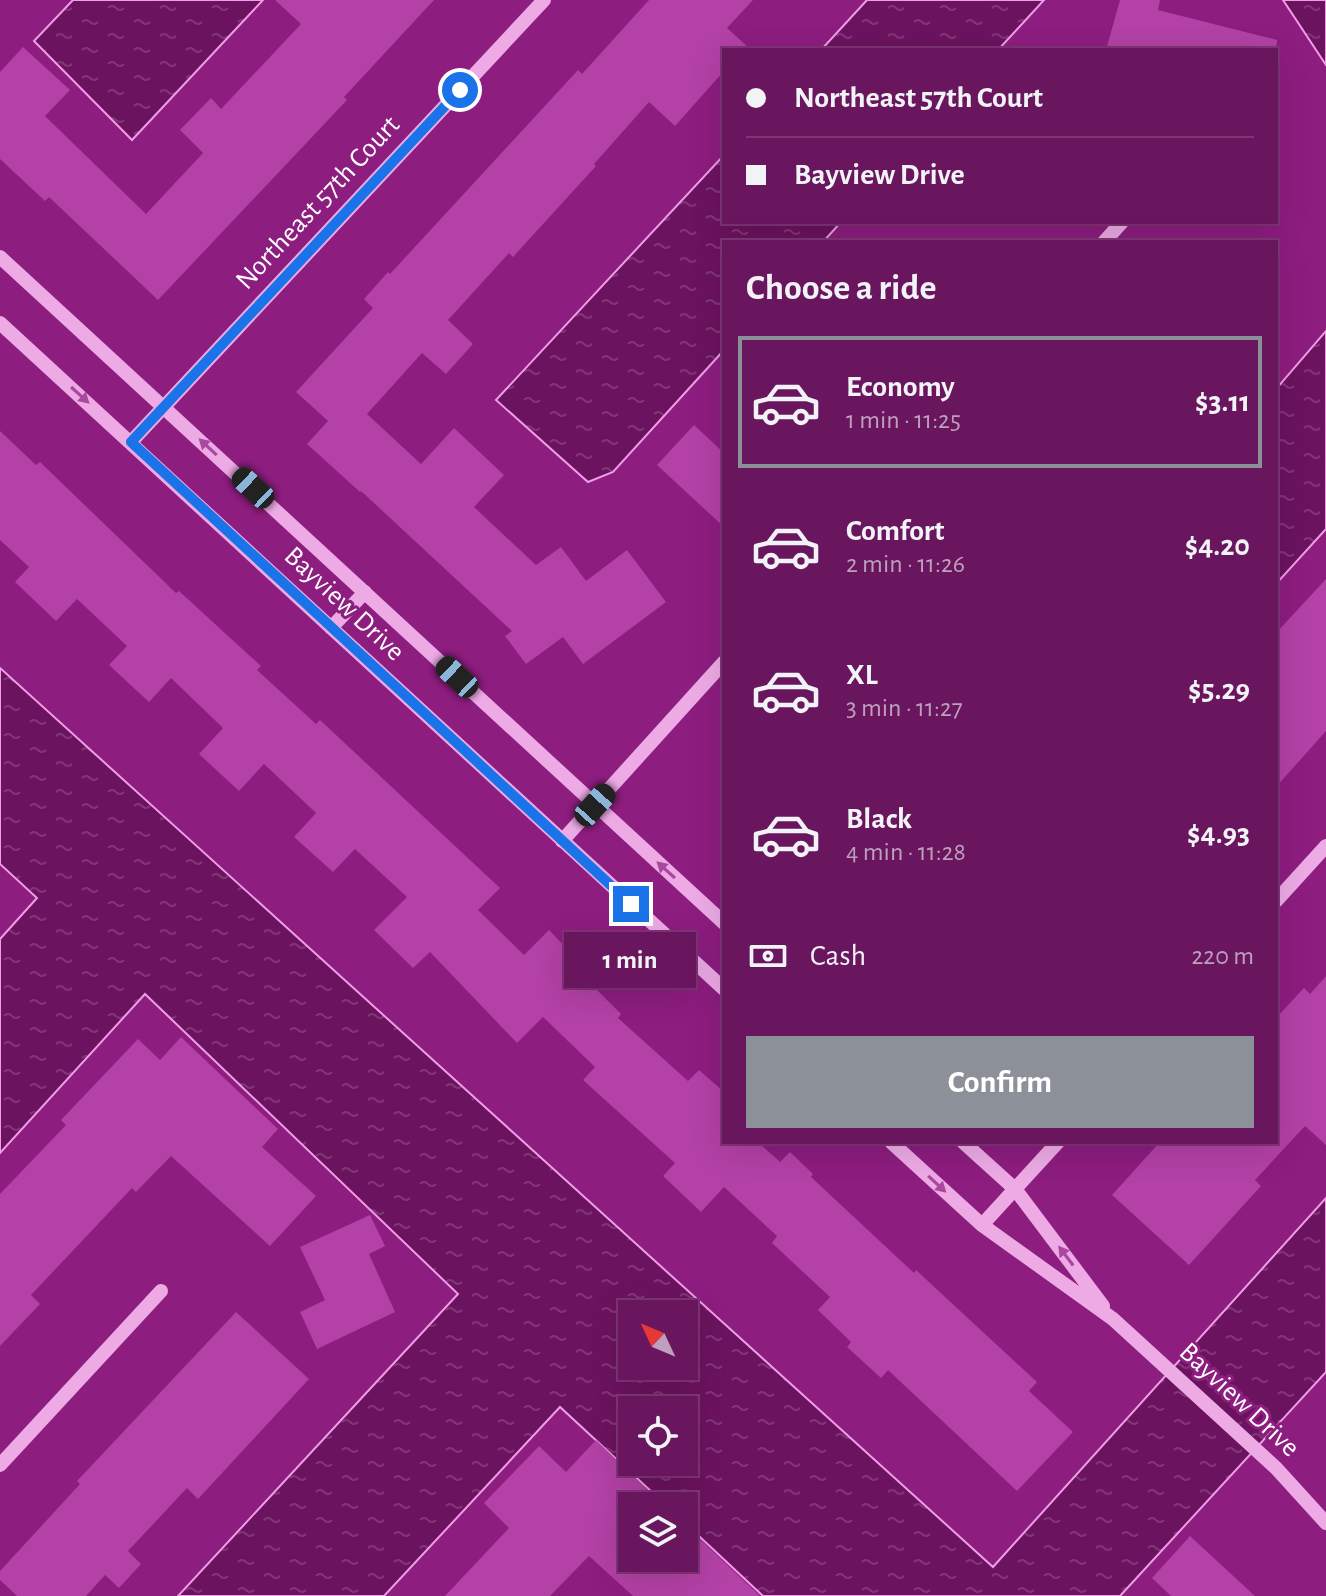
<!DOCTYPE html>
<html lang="en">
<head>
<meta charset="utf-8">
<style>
	:root { --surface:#6a165f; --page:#6f1f65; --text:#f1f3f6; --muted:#be9fbd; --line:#7d3574; --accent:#8c9099 }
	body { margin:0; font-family:"Alegreya Sans",sans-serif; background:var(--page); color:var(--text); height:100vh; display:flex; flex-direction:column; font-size:30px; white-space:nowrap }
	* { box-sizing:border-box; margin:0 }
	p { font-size:26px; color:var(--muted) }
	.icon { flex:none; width:44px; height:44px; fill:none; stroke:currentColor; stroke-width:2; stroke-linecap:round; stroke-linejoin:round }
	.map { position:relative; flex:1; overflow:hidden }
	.panel { position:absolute; left:722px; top:240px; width:556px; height:904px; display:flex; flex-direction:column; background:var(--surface); border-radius:0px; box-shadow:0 8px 32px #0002,0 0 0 2px var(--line) }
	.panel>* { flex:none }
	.banner { position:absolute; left:722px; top:48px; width:556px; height:176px; border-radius:0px; box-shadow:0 8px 32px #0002,0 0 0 2px var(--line); display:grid; align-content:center; height:176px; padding:0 24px; background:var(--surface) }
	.needle { width:52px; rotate:314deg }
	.tools { position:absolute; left:618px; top:1300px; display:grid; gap:16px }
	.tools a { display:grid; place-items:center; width:80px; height:80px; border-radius:0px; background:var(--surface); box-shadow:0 8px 32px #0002,0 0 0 2px var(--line); font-size:40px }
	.end { position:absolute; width:36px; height:36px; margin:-18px; border:10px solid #1a73e8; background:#fff; box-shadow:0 0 0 4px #fff }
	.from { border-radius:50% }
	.bubble { position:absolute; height:56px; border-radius:0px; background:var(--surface); box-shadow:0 8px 32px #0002,0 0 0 2px var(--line); font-size:26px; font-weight:600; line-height:56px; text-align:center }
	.car { position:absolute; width:24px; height:48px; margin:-24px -12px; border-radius:10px; box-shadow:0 0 6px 2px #0007; background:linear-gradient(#222 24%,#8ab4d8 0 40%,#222 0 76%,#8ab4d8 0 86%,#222 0) }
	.banner b { display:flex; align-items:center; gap:28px; height:76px; font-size:30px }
	.banner b+b { border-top:2px solid var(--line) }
	.banner i { width:20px; height:20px; background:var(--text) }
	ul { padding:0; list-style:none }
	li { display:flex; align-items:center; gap:24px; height:132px; margin:0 16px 12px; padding:0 8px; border:4px solid transparent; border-radius:0px }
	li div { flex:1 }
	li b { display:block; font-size:30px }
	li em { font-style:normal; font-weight:600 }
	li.current { border-color:var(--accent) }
	li>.icon { width:72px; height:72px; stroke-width:1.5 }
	h2 { padding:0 24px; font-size:36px; line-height:96px }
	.pay { display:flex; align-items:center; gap:20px; height:88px; padding:0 24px; font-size:30px }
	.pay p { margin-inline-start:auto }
	.cta { display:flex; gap:16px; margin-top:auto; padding:16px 24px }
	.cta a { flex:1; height:92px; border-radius:0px; background:var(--accent); color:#fff; font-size:32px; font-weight:600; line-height:92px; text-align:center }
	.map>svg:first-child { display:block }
	.water { fill:url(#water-ripples); stroke:#ef9de6; stroke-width:2; fill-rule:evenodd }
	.building { fill:#b341a6 }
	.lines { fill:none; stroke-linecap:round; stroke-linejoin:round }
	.minor { stroke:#edaae5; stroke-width:14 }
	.oneway { fill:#aa479e }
	.route { stroke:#1a73e8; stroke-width:10 }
	.labels { text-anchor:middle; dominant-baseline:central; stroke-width:6; stroke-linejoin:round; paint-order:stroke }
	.street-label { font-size:28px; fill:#fff; stroke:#8d1d7f }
</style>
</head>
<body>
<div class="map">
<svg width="1326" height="1596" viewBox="0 0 1326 1596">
	<defs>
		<pattern id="water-ripples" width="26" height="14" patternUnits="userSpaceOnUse" patternTransform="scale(2)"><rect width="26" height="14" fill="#6c135f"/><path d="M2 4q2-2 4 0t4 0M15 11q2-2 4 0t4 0" fill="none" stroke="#823677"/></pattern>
	</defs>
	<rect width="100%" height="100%" fill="#8d1d7f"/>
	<path class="water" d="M73,0H263L132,140L34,41Z
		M867,0H1044L998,50H821Z
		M1283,0H1326V65Z
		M724,155V222H841L823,242H724V350L613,472L588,482L496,400Z
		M1326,331V529L1276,584V389Z
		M0,668L993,1567L1326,1198V1372L1120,1596H763L684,1522V1506H667L560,1407L384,1596H178L458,1294L145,994L0,1153V939L37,898L0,864ZM632,1314H684V1366H632ZM632,1410H684V1462H632Z"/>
	<path class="building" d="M275,0H434L344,97L347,100L158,300L49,197L45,201L0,159V72L23,47L70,90L45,116L146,214L203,153L180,130L211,98L221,109L301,24Z
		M649,0H753L727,28L751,50H724V71L675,126L649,102L594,164L596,166L513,257L509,253L448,320L473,344L446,374L422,353L367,414L421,464L454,428L504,475L474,507L536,565L561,547L586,581L627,550L666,602L583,664L563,637L526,664L505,636L512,631L361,491L360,492L307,444L328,421L296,392L373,308L364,299L388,272L390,274L578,70L582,74Z
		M1120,0H1160L1158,10L1277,40L1276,50H1106Z
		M694,425L724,453V527L657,465Z
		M0,431L36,465L40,462L176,593L179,591L261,666L257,670L316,724L320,720L500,888L478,910L524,955L549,930L570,952L565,958L621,1014L618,1018L688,1081L699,1070L724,1092V1142H758L780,1162L790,1152L813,1174L811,1177L914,1273L916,1270L1037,1382L1029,1391L1073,1432L1017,1491L888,1370L881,1378L847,1347L851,1342L818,1310L830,1297L772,1243L777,1236L724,1187L701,1212L663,1176L675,1163L583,1080L595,1067L543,1017L517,1043L430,952L413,968L374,930L407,897L355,849L333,872L294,837L316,813L264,764L239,791L199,754L223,728L171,678L149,702L109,665L127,646L77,599L56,621L15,582L29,567L0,540Z
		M1326,579V731L1276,787V633Z
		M1326,976V1145L1305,1126L1255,1180L1261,1186L1189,1265L1112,1195L1160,1142H1276V1018L1304,988L1310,994Z
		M181,1037L278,1129L262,1147L316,1196L270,1246L171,1156L136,1192L132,1188L31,1295L40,1304L0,1346V1194L66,1125L61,1120L138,1039L160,1060Z
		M370,1215L385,1246L369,1254L395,1312L317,1349L300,1312L325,1300L300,1247Z
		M236,1312L309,1379L198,1499L187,1488L128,1551L141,1564L119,1588L105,1575L86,1596H17L0,1580V1571L80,1484L77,1481Z
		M596,1440L664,1506H632V1558H684V1524L760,1596H633L589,1556L550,1596H445L509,1528L484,1503L539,1446L566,1472Z
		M1190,1536L1255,1596H1171L1152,1578Z"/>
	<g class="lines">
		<path class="minor" d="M1104,242L1122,222
			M0,257L724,923
			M0,323L724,989
			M131,442L544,0
			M331,628L365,592
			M562,841L724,662
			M1276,901L1326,846
			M891,1142L982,1225L1113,1319L1276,1468L1326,1523
			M963,1142L1015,1189L1103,1306
			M982,1225L1058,1142
			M0,1465L161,1291"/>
	</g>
	<defs><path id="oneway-solid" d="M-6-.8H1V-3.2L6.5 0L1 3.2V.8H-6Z" transform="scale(2)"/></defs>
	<g class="oneway">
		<use href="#oneway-solid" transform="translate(80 395) rotate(42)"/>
		<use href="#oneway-solid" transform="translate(208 447) rotate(-137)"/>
		<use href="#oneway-solid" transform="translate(666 870) rotate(-138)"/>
		<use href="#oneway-solid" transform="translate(937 1184) rotate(43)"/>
		<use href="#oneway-solid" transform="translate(1066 1256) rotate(-127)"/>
	</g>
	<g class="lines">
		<path class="route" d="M460,90L131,442L631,904"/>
	</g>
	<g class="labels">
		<g class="street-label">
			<text transform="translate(318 203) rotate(-47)">Northeast 57th Court</text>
			<text transform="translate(344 604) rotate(43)">Bayview Drive</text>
			<text transform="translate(1239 1400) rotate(43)">Bayview Drive</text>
		</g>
	</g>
</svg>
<div class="tools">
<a><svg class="needle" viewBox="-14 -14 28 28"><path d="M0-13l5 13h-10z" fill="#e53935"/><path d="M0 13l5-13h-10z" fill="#be9fbd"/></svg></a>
<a><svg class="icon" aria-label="locate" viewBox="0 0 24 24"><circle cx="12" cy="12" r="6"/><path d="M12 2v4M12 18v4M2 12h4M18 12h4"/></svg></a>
<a><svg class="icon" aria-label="layers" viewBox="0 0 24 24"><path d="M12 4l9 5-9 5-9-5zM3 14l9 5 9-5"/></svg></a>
</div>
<i class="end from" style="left:460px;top:90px"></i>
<i class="end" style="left:631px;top:904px"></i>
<div class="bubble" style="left:564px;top:932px;width:132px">1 min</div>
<i class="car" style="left:253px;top:488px;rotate:313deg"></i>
<i class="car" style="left:457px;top:677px;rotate:313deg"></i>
<i class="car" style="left:595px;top:805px;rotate:42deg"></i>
<div class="banner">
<b><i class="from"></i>Northeast 57th Court</b>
<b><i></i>Bayview Drive</b>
</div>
<section class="panel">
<h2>Choose a ride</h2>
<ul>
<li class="current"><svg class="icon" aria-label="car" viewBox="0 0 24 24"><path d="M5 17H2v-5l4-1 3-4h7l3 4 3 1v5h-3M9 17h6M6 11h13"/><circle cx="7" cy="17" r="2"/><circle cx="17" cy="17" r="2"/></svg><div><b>Economy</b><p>1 min · 11:25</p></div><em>$3.11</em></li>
<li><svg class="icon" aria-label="car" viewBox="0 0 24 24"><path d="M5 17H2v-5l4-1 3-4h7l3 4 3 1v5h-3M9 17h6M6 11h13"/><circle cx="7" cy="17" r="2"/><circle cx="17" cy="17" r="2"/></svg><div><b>Comfort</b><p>2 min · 11:26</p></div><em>$4.20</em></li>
<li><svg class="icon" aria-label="car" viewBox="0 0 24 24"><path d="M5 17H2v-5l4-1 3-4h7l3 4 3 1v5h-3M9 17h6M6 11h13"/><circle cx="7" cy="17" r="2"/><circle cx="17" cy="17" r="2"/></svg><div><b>XL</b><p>3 min · 11:27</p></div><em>$5.29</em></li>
<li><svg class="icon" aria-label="car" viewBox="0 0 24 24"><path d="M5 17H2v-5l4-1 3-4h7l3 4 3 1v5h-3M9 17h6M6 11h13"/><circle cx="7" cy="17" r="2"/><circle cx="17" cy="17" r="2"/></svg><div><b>Black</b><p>4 min · 11:28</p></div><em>$4.93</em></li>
</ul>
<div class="pay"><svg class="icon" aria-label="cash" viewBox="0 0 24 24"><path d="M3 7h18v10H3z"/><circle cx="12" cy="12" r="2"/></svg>Cash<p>220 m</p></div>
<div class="cta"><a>Confirm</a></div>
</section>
</div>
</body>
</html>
